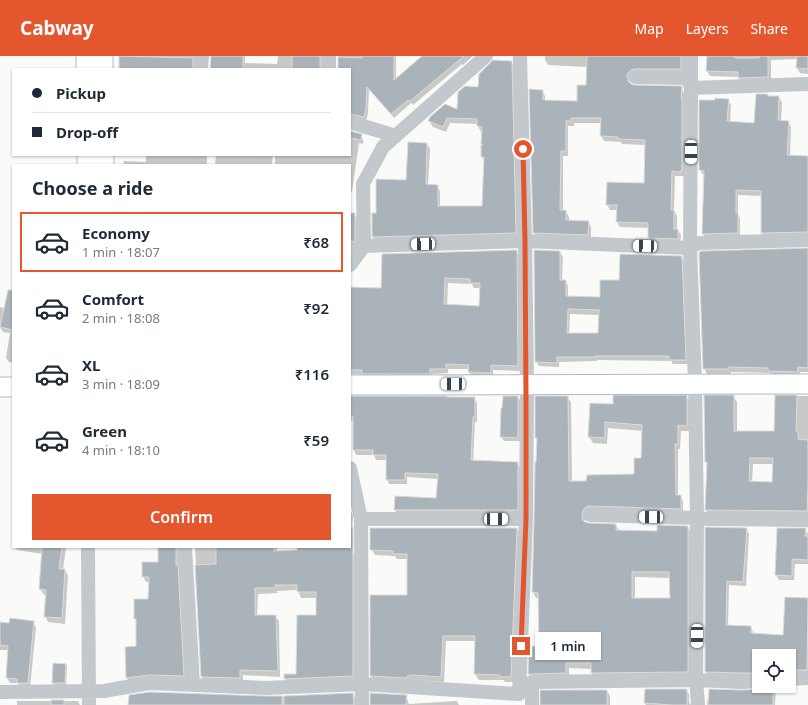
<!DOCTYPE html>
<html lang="en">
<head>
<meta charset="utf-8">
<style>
	:root { --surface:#fff; --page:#f2f2f3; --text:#1f2937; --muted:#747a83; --line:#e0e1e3; --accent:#e4572e }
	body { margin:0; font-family:"Noto Sans",sans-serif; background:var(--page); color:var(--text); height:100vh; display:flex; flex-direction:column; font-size:15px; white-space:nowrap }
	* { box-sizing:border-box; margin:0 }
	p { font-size:13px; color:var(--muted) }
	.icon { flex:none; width:22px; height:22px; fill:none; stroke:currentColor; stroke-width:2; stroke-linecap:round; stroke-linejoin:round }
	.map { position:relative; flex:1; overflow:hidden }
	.sheet { position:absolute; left:12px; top:108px; width:339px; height:384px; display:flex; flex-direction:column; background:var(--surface); border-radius:0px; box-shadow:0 1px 3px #0004 }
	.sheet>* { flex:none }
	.banner { position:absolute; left:12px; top:12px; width:339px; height:88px; border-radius:0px; box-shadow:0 1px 3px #0004; display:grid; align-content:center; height:88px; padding:0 20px; background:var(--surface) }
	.controls { position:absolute; left:752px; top:593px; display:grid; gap:8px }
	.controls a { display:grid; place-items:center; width:44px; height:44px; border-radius:0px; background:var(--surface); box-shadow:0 1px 3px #0004; font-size:20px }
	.end { position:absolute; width:18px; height:18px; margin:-9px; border:5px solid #e4572e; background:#fff; box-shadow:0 0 0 2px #fff }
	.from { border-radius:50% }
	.bubble { position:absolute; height:28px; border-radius:0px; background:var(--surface); box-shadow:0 1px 3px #0004; font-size:13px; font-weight:600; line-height:28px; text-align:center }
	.car { position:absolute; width:12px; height:24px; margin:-12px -6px; border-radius:5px; box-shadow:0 0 3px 1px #0007; background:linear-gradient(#fff 24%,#345 0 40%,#fff 0 76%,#345 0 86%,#fff 0) }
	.banner b { display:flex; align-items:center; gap:14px; height:38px; font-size:15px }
	.banner b+b { border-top:1px solid var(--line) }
	.banner i { width:10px; height:10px; background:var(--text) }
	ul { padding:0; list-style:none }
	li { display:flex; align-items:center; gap:12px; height:60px; margin:0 8px 6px; padding:0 12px; border:2px solid transparent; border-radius:0px }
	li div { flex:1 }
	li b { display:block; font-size:15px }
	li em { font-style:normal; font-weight:600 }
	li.selected { border-color:var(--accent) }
	li>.icon { width:36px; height:36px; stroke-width:1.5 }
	h2 { padding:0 20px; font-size:18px; line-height:48px }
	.primary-button { display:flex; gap:8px; margin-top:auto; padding:8px 20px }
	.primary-button a { flex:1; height:46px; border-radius:0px; background:var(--accent); color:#fff; font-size:16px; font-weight:600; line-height:46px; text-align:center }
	header { display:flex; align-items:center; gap:24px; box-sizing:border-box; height:56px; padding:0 20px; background:var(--accent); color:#fff }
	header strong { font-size:19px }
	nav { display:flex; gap:22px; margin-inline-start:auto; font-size:14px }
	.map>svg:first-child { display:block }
	.shadow { fill:#0003; fill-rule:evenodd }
	.building { fill:#aab3b9; stroke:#dcdcda; fill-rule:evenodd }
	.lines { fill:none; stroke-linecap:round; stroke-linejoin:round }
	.secondary-casing { stroke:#b3babf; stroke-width:21 }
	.street { stroke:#c3c8cc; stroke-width:14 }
	.secondary { stroke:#fff; stroke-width:19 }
	.route { stroke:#e4572e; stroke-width:5 }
</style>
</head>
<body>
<header>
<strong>Cabway</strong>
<nav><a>Map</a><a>Layers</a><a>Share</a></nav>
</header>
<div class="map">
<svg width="808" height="649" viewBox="0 0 808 649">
	<rect width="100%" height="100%" fill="#fafaf8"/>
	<path class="shadow" d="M138,0H197L195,13H120L138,2Z
		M211,0H245V7L277,8L278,0H324L322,13H211Z
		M338,0H396V24L423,0H473L463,9L462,8L413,49L411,47L394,62L369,33L368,57L366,65L350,62V13H338Z
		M545,0H684V18L630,22L629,26L630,29L681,31L684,37V47L685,49L684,120H675L674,154L677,160V174H678L681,179L680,188L652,187L649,181V172L620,171L617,166L618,154H610L607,148L644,128L646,89L622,88L621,86L604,85L601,80L602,67H574V70H568V100H563V155H566L569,161V165L588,166L591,171V183L537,182L534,177L542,35L545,40V45L578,46L586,30L587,11L548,9L545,4Z
		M708,0H808V18L800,17L797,12L798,3L771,4V26L742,27L739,21L710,20L707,15Z
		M511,6L514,11L519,182L377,186L373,181L377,158L407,125L427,88L430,93L428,129L437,130L440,135V151H483L484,105L482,101L484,90L483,76H481L478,70V68L450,67L446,76L433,71L429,65L458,55L479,32Z
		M768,39L769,41H779L782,47L781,65L788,66L791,71L790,100L808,101V181L765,182L762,177V140L738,139V159L740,163V182L706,183L703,178L704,119H703L700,114L728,44L731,49L730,67L755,68Z
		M350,76L361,79L363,84V88L359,87L352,136H350V109H275V99H350Z
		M146,99H195L193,109H123L124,105L146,106Z
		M216,99H261L259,109H215Z
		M350,158H354L357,162V192L350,202Z
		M808,194V316H800V321L772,320L771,317L731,316V318H707L704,312Z
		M516,195L519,200L521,315L493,314V322L472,321L469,316V313H448V317L432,318V323H366L364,319L351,318L350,317V232L382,233ZM448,227L472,228L474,232H481L480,251L447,250Z
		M560,196L563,201L562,225H566L568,230V241L601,242L620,225L681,201L684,206L688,308H673L671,305L597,304V305L559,306V311L539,310L536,305ZM570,258L599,259V278H569Z
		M0,251L13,254V307L9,306L6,302L10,277L3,276L0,271Z
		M686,340L689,346L690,375H681L680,393H678V440H680L683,445V458L586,460L584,466V467L616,469L619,475L658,476L688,471L691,477L690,621L595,622L592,617V613L569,612V623L532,624L529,618L530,591H540L539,542H536L533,536L538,385L536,382L567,341L571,346L572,426H587L635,419L642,403L643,375L608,372L607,388L593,387L589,381L591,348L614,349ZM635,521L671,522V543H635Z
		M705,340H733L737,346V376H775L776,340H808V461L710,460L706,454L708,410L706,406ZM753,408H774L773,427L752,426Z
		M350,341L474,342L477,347V366H475L473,406L517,407L520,412V459H398L395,454L396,441L437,443L438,423L407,421V428H389L387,423V404H376L374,399H356L354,394V365H350Z
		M518,341L520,344V385H504L501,381Z
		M350,453L353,460L352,477H350Z
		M517,472L520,478L514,626H505L504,624H479L475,618L476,585H446L444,626L417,625H375L371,620L408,540V503H397L395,500L375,499L372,494Z
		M706,472L746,473L749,478L746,530L729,529L728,570L751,571L753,576V578L784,580L786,542L808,543V618L789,619V600H759V621L708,620L706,616Z
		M805,473L808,478V508H795L794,524H779L776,519Z
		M16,491H66L63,514H65L68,520L65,568L48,566L45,560L47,539H44L40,533L43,498L17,494Z
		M159,491H182L187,625L130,628L127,622L126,592L137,591V566L135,562L149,544L150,526H146L143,520L159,507Z
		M195,491H277V495H298V491H340L352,495L355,500L356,625L288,628L285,622L297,619L317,560V542H301L298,534L277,535L278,537L258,538L257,560H275L279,565L280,621L243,619V628L205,626L202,620Z
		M33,566L36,571L30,632H20L18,627H10L7,622L9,594H0V567L10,568Z
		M66,609L67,611L66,629H54L53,627Z
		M767,630H776L775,649H707V645L742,635L765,633Z
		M686,634L689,638V646L691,649H646L645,647Z
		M607,635L610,640V649H541Z
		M353,638L356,644V649H129L265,641Z
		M406,640L409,648L457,645L459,649H371Z
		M17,645H78L80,649H17Z"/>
	<path class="building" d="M119,0L193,2V13H119Z
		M211,0H243V13H210Z
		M292,0H320V13H292Z
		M362,0H394V24L422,0H464L410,45L408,44L391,58L367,31L366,52L364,61L350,58V13H338V1L362,2Z
		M587,0H681V13H635L631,14L628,17L627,20L628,25L631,28L634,29L682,30L681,43H682V114H681V116L672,115L671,154H674V173H678V183L648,182V167L616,166L617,149H606L607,126L644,127L645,84L618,83V81L600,80L601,62H571V65H566V95H561L560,154H566V164L589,165L588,179L533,177L529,33L543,34V44L577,45V29H586Z
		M707,0H735V2H759V0H768V21L738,22V16L706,15Z
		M797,0H808V13L796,12Z
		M493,4L512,5L516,177L372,181V157H376V123L406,124L408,86L427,87L426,128L438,129V150H482L484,101H481V89H483L481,88L482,71L477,70V63L447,62L443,71L428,65L430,61L445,48L457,53L458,36L465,30L478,31L479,18Z
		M756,38H768V40H779L778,64L789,65L787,99L808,100V176L761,177V135L736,134V157H738V177L702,178L704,115L699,114V44H715V42L729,43L727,65L754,67Z
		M350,75L362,78L361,84L350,82Z
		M350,157H355V185L350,186Z
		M808,192V312L798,311L797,316L768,315V312L728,311V313H703L699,197L701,195Z
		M517,194L518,310L491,309V317L468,316L469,309L446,308V313H430V318H362V314H350V231L381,232L382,198ZM445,222L470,223V227H480L479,250L444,248Z
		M534,194L560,195V224H566V240L600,241V224H619L620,198L682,200L686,304H669V300H595V301H557V307L535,306ZM568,253L599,254L598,277H567Z
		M8,234H13V274L0,271Z
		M613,339H687V370L678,369V388H675L676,439H681V453L590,450L586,451L583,454L582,459V463L585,466L589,467L616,468V474L657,475V469L688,470V616L591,617V607H566V617L532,618H528L529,590H539L538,537L532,536L534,463L535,406H536L537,382H535V340H568L569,425H586L587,419L634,418V402H641L642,371V369L605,366V382L588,381L590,347L613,348ZM632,516H669L670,542H632Z
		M704,339H734V375H774L775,339H797L796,375H798V383L808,384V430L807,455L705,454L707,406H705ZM750,402H773L772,426L749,425Z
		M350,340H447V341H475V361H473L471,404L518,406V454H394L395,440L436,442L438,418L405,417V424H386V399H373V394H353V360H350Z
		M503,340H518V382L500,381L501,352H502Z
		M350,471H353V620L284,623V618H296L297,559H316V536H297V529H275V532H255V559H276L278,615L240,614V622L201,621L195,509L216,508V491H274V495L297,494V491H350Z
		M705,471L747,472L743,526L727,525L726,569L751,570V577L783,579L785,541L808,542L807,614H789V600H759V617H742L705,616Z
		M370,472H517L511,621H500V619L474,618L475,580H443L441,621L413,619L407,620V622L370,620V539H407V498H393V495L370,494Z
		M777,472H806L805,480H808V504L792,503V520L775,519Z
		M42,491H62L59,513H65L62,562L44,561L46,534L39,533Z
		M158,491H176V509H178L184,620L149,619L126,622L125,591L136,590V563H134V543H148L149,521H142V506H158Z
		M10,562L34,565L28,627H17V623L6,622L8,590L0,589V566L9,567Z
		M53,607L66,608L65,627H52Z
		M764,631L773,632V649H708L709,633L742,634L760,633Z
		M645,633H687V649H672L644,647Z
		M540,634H607V649H540Z
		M150,636L265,640H282V649H128L129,639Z
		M353,637L354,649H284V640Z
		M370,637L407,639L406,649H370Z
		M51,644H64V649H51Z"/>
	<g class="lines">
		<defs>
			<path id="secondary" d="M86,0V13
				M103,0V13
				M87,99V109
				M104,99V109
				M350,329L808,328
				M0,331H13"/>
		</defs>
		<use href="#secondary" class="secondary-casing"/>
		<path class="street" d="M329,0V13
			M520,0L525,185L527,329L526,463
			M691,0V32L690,192L695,328L697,462L696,624L698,649
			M201,13L202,0
			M635,21L688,22L691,32L808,28
			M350,66L396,80
			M200,109V99
			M265,109L266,99
			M364,190L363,128L383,91L486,0
			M350,209L364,190L525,185L690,192L699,187L808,184
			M350,412L361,463
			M590,459L697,462L709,463L808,464
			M88,491L89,649
			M185,491L193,629
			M789,623L808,622
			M0,636L104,635L149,627L265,632L362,628L519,638L532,626L696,624L742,626L759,625
			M362,649L361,463H526L519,638
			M532,649V626"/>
		<use href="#secondary" class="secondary"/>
	</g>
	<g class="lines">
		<path class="route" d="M521,590L526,463V344L525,185L523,93"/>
	</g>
</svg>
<div class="controls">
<a><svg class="icon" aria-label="locate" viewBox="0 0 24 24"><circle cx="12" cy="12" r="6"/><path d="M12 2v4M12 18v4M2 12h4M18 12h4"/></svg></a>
</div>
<i class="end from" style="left:523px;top:93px"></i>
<i class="end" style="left:521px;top:590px"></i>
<div class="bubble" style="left:535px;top:576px;width:66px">1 min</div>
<i class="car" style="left:691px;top:96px;rotate:180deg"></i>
<i class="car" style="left:423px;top:188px;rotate:268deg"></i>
<i class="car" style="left:645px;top:190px;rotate:272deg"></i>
<i class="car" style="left:453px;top:328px;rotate:270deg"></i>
<i class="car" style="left:651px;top:461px;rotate:271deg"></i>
<i class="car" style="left:496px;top:463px;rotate:90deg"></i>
<i class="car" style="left:697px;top:580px;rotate:180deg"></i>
<div class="banner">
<b><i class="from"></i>Pickup</b>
<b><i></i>Drop-off</b>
</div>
<section class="sheet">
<h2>Choose a ride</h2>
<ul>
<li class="selected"><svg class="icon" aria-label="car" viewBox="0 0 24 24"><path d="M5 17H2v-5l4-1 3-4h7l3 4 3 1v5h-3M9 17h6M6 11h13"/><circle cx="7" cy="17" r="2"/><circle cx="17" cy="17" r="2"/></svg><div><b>Economy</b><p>1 min · 18:07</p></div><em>₹68</em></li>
<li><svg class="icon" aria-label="car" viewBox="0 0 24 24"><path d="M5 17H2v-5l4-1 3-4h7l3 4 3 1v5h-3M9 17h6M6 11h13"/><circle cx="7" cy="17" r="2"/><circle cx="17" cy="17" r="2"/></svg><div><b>Comfort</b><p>2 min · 18:08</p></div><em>₹92</em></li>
<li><svg class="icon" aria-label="car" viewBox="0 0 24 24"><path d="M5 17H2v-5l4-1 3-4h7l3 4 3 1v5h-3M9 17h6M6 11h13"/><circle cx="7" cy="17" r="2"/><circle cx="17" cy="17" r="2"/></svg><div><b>XL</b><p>3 min · 18:09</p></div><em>₹116</em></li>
<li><svg class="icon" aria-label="car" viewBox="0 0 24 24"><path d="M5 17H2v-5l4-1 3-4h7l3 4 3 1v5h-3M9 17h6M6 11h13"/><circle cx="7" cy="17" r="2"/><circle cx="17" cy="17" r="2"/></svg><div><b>Green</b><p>4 min · 18:10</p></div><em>₹59</em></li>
</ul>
<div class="primary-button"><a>Confirm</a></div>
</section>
</div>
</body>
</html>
